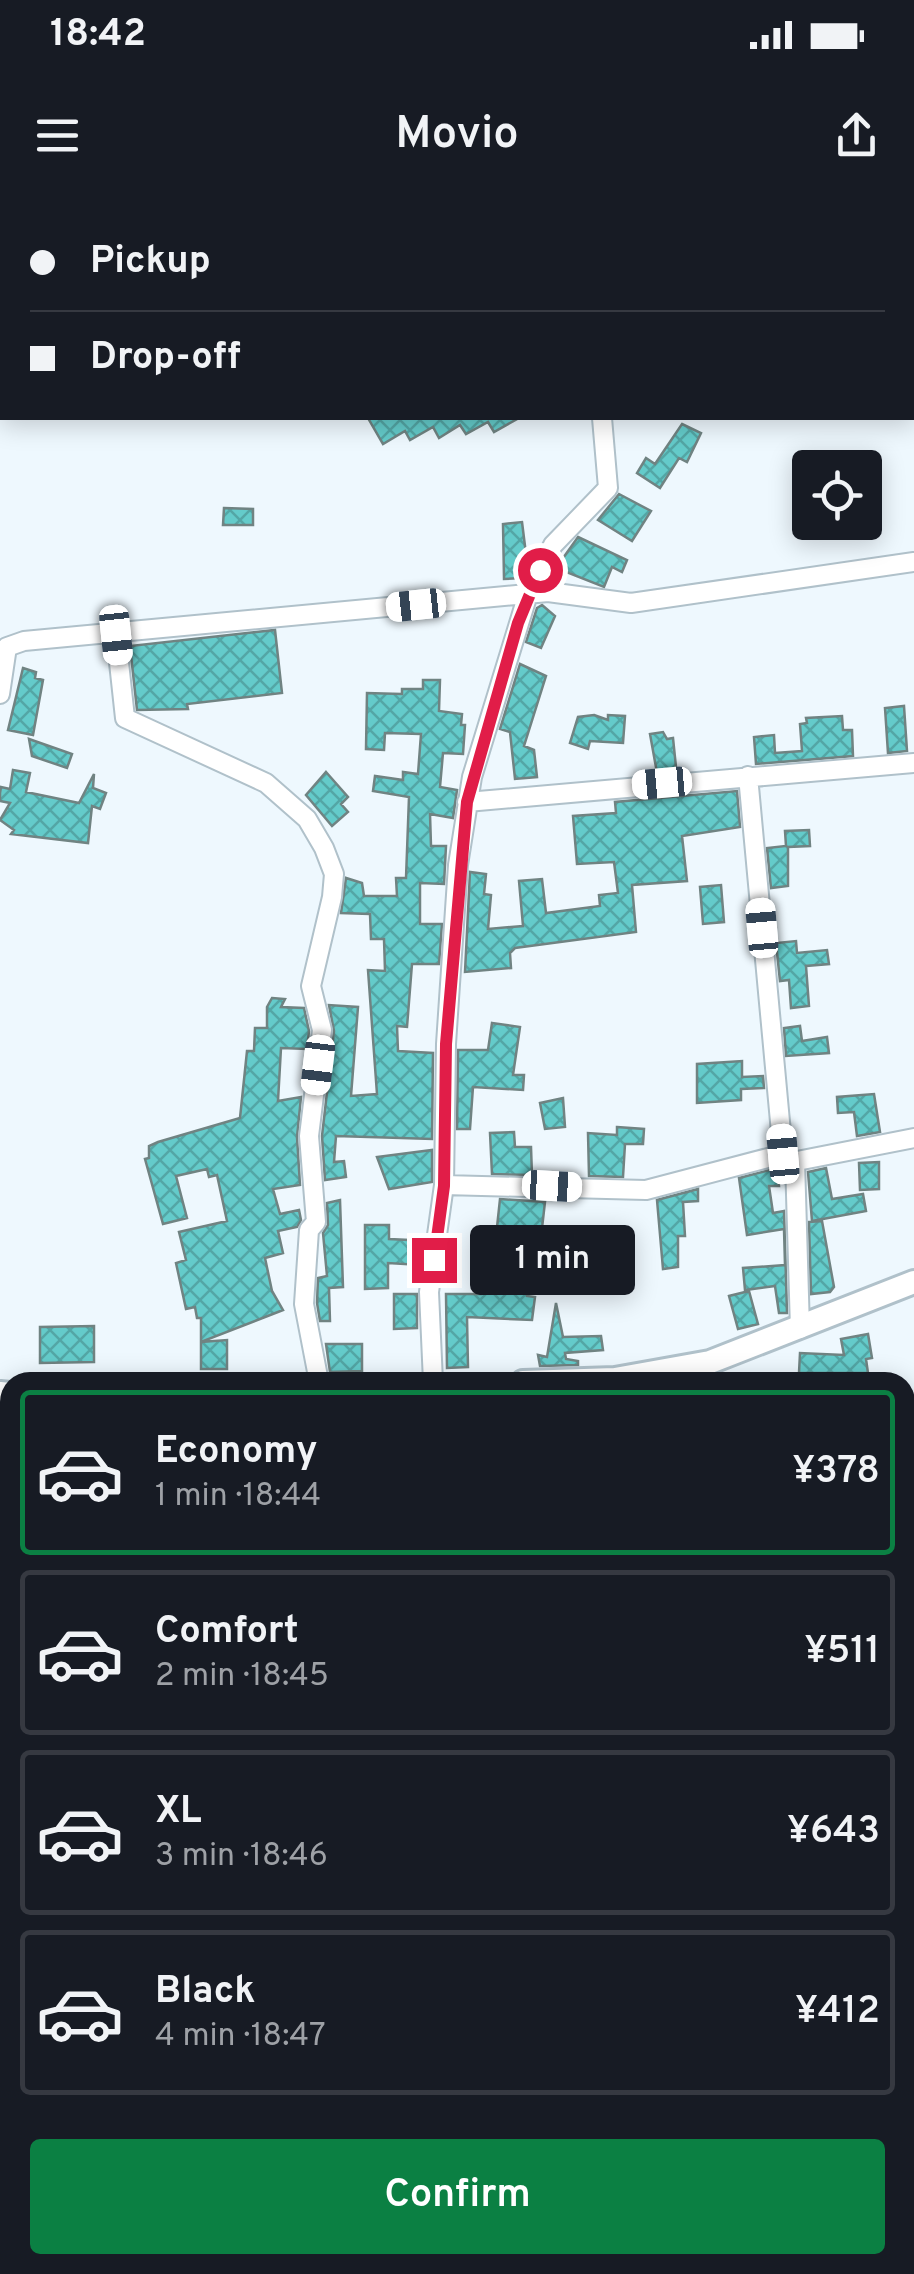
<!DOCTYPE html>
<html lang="en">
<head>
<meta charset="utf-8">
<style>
	:root { --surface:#171b24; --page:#20242c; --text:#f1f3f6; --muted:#9ea1a6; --line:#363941; --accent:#0b8043 }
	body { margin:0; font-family:Overpass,sans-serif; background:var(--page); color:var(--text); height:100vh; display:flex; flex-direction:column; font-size:38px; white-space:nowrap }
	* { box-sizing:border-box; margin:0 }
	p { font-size:32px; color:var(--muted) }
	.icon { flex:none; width:55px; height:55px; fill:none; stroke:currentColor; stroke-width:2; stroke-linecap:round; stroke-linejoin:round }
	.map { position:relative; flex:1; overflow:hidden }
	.side { position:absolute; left:0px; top:1172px; width:915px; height:902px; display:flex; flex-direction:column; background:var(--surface); border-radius:30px 30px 0 0; box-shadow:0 5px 25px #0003 }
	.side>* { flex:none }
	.hud { position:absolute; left:0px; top:0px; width:915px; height:220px; box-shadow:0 5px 25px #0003; display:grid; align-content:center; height:220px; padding:0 30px; background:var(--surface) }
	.controls { position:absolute; left:792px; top:250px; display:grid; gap:20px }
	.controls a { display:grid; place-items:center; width:90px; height:90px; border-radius:10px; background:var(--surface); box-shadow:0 5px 25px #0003; font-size:50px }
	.end { position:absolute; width:45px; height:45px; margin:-22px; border:12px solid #e11d48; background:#fff; box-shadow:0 0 0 5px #fff }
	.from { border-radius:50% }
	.bubble { position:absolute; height:70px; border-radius:10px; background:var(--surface); box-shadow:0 5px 25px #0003; font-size:32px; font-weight:600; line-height:70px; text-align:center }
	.car { position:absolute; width:30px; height:60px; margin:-30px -15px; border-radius:12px; box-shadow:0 0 8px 2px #0007; background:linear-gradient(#fff 24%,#345 0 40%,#fff 0 76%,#345 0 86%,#fff 0) }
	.hud b { display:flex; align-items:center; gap:35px; height:95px; font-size:38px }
	.hud b+b { border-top:2px solid var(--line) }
	.hud i { width:25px; height:25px; background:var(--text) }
	ul { padding:18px 0 0; list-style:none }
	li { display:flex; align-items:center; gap:30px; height:165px; margin:0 20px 15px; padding:0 10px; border:5px solid var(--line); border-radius:10px }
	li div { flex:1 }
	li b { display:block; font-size:38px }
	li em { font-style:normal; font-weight:600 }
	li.current { border-color:var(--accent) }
	li>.icon { width:90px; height:90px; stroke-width:1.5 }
	.cta { display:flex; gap:20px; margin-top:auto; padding:20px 30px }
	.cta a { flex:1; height:115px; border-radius:10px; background:var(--accent); color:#fff; font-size:40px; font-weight:600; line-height:115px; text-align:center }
	.status { display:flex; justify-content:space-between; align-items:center; height:70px; padding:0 50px; background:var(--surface); direction:ltr }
	.status svg { height:28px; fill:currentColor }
	header { display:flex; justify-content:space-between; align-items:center; height:130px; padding:0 30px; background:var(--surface); font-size:45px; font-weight:600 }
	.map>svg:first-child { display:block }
	.building { fill:url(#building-cross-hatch); stroke:#708382; stroke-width:2.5 }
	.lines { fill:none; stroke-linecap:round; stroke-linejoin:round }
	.street-casing { stroke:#b0c1ca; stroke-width:22 }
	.secondary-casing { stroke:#b0c1ca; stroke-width:28 }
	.street { stroke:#fff; stroke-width:18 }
	.secondary { stroke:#fff; stroke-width:22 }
	.route { stroke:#e11d48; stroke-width:12 }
</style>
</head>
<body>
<div class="status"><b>18:42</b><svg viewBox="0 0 49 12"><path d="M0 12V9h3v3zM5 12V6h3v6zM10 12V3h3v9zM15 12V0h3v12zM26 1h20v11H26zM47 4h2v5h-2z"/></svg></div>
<header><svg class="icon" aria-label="menu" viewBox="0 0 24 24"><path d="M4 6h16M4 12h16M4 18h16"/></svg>Movio<svg class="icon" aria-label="share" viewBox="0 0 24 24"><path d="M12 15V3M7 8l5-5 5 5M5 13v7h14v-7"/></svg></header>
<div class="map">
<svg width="914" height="2074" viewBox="0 0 914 2074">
	<defs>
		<pattern id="building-cross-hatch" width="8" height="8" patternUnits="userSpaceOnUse" patternTransform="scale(2.5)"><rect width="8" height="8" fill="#64cbca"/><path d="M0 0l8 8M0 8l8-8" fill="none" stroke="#53a6a5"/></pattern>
	</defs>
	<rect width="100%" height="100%" fill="#eef8fe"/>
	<path class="building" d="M368,218H519L494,232L488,222L466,234L460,225L439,238L433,227L410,240L405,231L383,244Z
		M682,224L701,233L687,262L679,258L660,288L637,273L646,258L655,264Z
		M619,294L651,311L632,341L598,320Z
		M224,308L253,309V325H223Z
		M522,322L526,354L523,352L522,378L504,379L503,324Z
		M578,337L627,360L622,372L612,367L604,387L556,368Z
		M542,405L555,416L541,448L526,442L537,408Z
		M275,430L282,493L187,504L188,509L137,510L130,446Z
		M520,464L546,476L524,546L534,550L537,577L515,579L510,532L500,529Z
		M23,468L36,472L35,478L43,480L33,535L8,530Z
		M423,480H440L439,511L462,514L461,525H465L463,554L443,553L440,587L457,590L453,618L430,614L431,646H446L444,684L420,683V724H442L439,764H412L407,827L397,826L398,851L433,853L432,939L336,936L334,962L344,961L346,977L325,980L322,936L334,831L329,805L358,807L351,896L377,894L368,770L385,771L384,739H371L370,714L341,713L346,678L362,683L364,696H397L396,678H406L409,597L373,591L375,576L403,580V572L418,574L421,534L385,533L384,550L366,549L367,493L402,494V489H423Z
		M904,506L907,551L888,553L885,508Z
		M594,515L608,520V515L625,516L623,543L590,541L588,549L570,543L578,517Z
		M842,516L843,530H852L853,556L756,564L754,537L774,535L775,553L802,551L800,524L807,523L806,518Z
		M663,532L667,539L673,538L676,567L657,573L650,534Z
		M29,539L72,554L67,568L32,556Z
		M13,570L30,573L26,592L79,603L94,574L93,588L106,593L100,609L92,606L88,643L11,634L14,630L0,620L10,603L0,601V593L1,587L10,589Z
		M326,572L348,597L341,604L348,612L332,626L306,595Z
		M737,591L740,627L682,636L687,681L632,685L636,732L515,748L510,753L511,768L465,772L470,672L486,674L484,694L491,695L488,729L523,726L519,681L542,679L546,713L600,706L599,695L618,693L614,662L577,664L573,616L616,613L615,602Z
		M809,630L810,646L788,647V686L771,688L767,648L786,646L785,631Z
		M721,685L724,722L703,724L700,687Z
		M796,741L797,753L827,750L829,764L806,766L809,806L791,808L789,780L780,781L776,743Z
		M272,798L285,799L281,807L304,808L309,831L307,849L281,848L278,901L301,897L297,937L300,985L273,989L280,1014L299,1010L301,1020L297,1027L278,1031L283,1053L265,1058L272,1091L283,1110L201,1142V1118H197L195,1107L186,1109L176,1063L186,1060L179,1032L227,1021L217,975L209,977L207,969L176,976L187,1018L163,1024L145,959L149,958V946L158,942L240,918L247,851H254L255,828H267V807Z
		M492,823L520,827L513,875H524L523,890L473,887L470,929H457L458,850H488Z
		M800,826L802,841L827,837L829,853L786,856L784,828Z
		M742,861V877L763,876L764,888L741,889V900L697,903V864Z
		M874,894L880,932L857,936L854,912L838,913L837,897Z
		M563,898L565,927L545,929L540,903Z
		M617,927L644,929L643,944H625L623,977L589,976L588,933L617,935Z
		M514,932L515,947H531L532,975L492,974L490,933Z
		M432,950V982L389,989L377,957Z
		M879,962V989L860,990L859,963Z
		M777,968L779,986H769L773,1013L784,1011L787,1113H779L775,1086L745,1090L743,1068L785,1065L784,1029L747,1035L739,978Z
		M826,968L832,999L863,994L866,1011L812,1021L808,972Z
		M698,989V1001L683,1002L685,1036H678V1067L663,1069L657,1000Z
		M500,999L545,1002L537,1072H529L527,1096L535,1097L532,1120L467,1117L468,1167L447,1168L446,1094H481L483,1073L492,1074Z
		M340,1000L343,1087L329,1088L330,1121H320L317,1103L318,1078L327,1076L323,1033L328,1025L327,1003Z
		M822,1021L834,1087L830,1092L811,1094L809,1022Z
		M365,1025H389V1039L409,1040L408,1049H422L420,1065L388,1063V1088L365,1089Z
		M749,1091L758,1124L738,1129L729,1096Z
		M394,1094H417V1128L394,1129Z
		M556,1103L563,1137L601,1136L603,1150L565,1153L566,1159L578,1161V1165L540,1166L538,1155L547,1157Z
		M94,1126V1162L40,1163V1127Z
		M868,1134L872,1158L866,1159L868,1173H799L800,1153L844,1155L841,1139Z
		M227,1140V1169H201V1142Z
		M326,1144H362V1171L330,1172Z"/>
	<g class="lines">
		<defs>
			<path id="street" d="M583,0V2
				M116,435L125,518L266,583L307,619L324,648L334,674L332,697L311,786L322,830L309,936L316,1022L309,1030L304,1104L319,1182
				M0,494L7,447L24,441L548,392L631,403L914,362
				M748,576L783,954
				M467,602L914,563
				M795,961L800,1129
				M444,985L646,990L783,954L792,962L914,938
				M433,1182L429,1092L444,985L446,844L458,665L472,577L528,394L553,345L608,288L602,218
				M905,1637L914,1634
				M388,2074L395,2065"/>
			<path id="secondary" d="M523,1182L615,1179L710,1162L914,1082
				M0,1193L10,1194"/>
		</defs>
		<use href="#street" class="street-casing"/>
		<use href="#secondary" class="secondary-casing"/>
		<use href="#street" class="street"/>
		<use href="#secondary" class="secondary"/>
	</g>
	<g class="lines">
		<path class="route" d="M434,1060L444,986L446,844L467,602L518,423L540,370"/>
	</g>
</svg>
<div class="controls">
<a><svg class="icon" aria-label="locate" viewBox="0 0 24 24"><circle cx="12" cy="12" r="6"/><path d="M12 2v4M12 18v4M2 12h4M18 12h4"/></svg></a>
</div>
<i class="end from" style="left:540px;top:370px"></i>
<i class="end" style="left:434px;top:1060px"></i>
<div class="bubble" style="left:470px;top:1025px;width:165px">1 min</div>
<i class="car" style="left:416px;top:405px;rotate:264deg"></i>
<i class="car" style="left:116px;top:435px;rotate:174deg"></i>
<i class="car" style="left:662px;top:583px;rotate:265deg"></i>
<i class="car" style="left:762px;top:728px;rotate:355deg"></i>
<i class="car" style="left:318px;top:865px;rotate:187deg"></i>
<i class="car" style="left:783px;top:954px;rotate:355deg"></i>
<i class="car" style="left:552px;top:986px;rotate:93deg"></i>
<div class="hud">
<b><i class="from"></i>Pickup</b>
<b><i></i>Drop-off</b>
</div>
<section class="side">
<ul>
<li class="current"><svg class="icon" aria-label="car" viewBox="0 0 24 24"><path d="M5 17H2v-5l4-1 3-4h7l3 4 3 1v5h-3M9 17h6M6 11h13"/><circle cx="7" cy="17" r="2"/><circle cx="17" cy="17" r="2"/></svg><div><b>Economy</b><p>1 min · 18:44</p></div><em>¥378</em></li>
<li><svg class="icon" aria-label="car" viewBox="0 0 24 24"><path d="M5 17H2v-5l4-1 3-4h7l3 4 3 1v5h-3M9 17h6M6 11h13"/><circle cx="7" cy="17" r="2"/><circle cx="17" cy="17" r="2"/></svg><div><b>Comfort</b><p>2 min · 18:45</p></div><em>¥511</em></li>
<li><svg class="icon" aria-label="car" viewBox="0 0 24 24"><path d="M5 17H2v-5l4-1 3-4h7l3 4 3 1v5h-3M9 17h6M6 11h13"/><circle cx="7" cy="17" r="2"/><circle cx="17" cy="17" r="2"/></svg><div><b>XL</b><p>3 min · 18:46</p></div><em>¥643</em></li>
<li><svg class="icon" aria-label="car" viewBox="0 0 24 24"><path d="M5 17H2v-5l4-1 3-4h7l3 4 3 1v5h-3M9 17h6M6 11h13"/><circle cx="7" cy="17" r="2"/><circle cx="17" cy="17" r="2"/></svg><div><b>Black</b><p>4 min · 18:47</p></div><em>¥412</em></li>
</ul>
<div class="cta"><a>Confirm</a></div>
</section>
</div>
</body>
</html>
